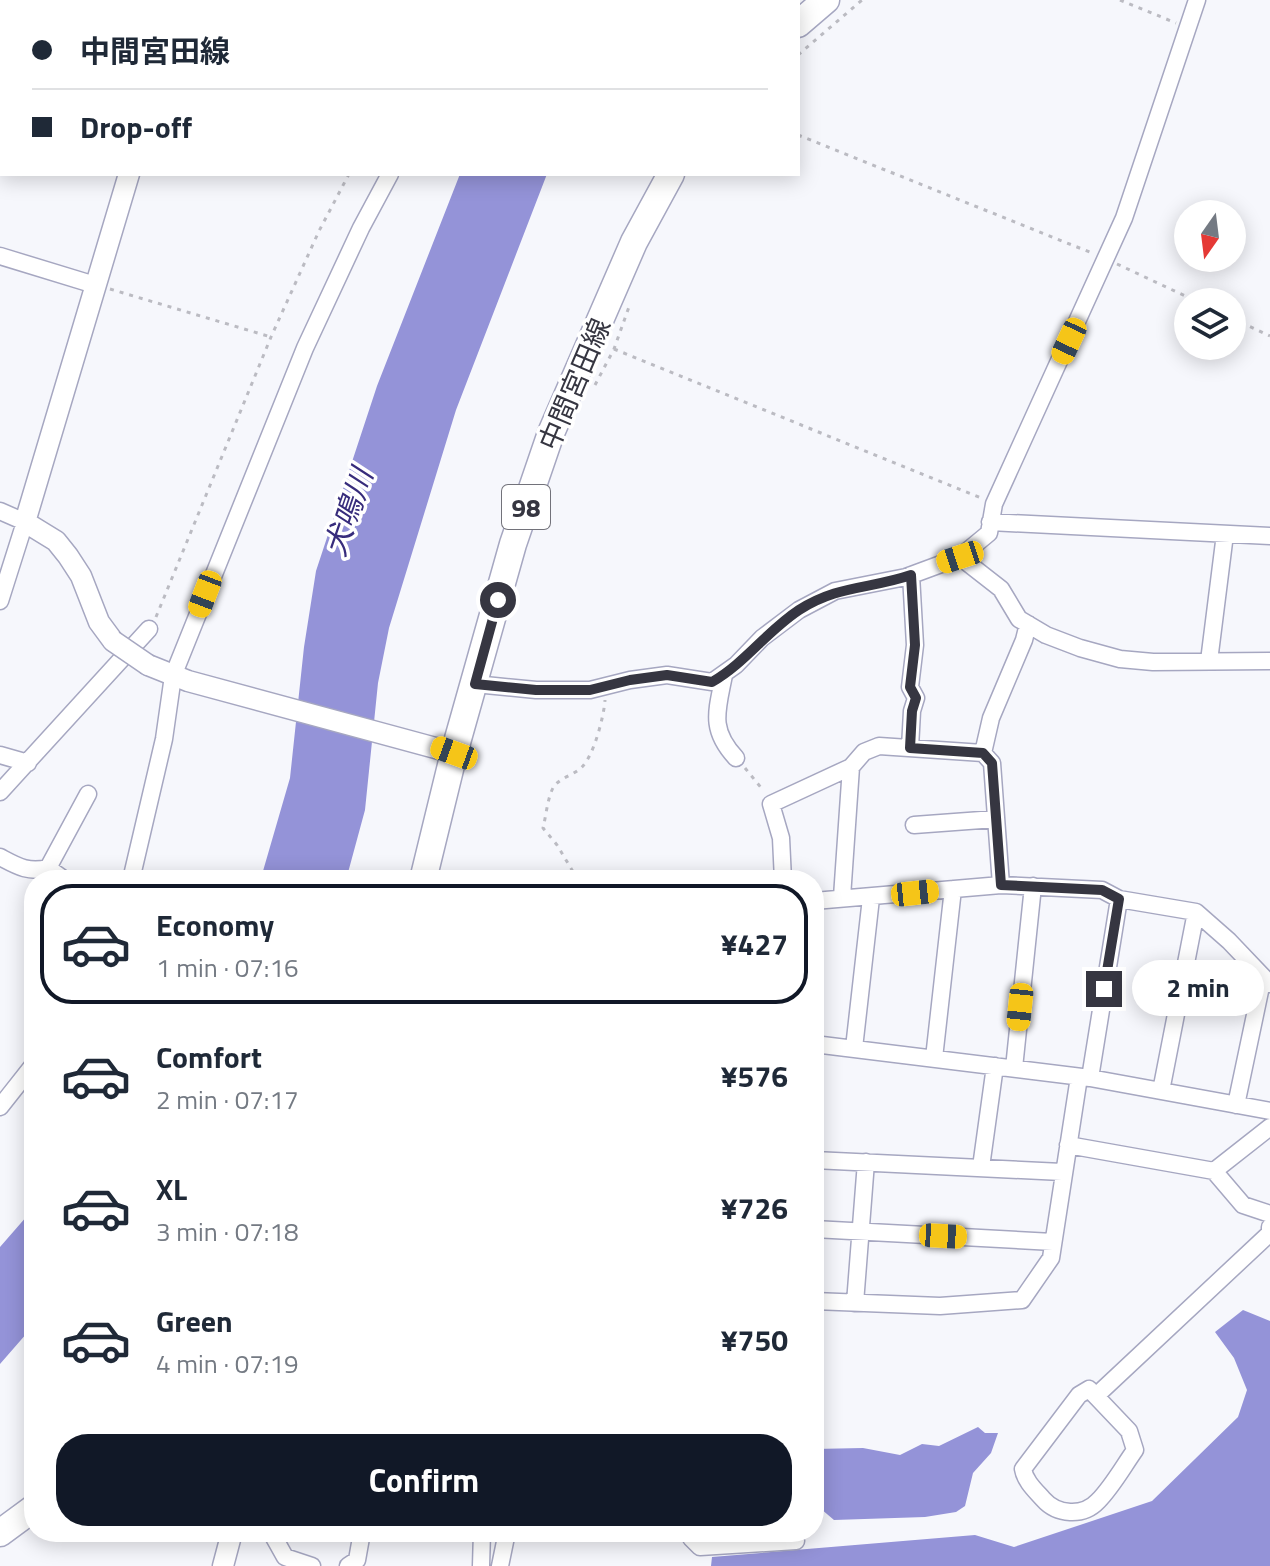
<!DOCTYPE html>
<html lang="en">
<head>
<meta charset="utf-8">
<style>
	:root { --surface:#fff; --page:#f6f6f7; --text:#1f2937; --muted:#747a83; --line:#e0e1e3; --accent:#111827 }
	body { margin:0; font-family:"Titillium Web","Noto Sans JP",sans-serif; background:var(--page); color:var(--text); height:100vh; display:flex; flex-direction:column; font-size:30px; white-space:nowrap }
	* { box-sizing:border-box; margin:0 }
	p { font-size:26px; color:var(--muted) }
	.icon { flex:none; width:44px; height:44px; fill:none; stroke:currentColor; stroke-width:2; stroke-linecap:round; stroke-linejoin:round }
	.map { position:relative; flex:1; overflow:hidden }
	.details { position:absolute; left:24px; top:870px; width:800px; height:672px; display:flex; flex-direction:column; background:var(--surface); border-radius:32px; box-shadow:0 4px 20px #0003 }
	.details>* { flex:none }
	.hud { position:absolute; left:0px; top:0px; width:800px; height:176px; box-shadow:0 4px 20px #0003; display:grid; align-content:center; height:176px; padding:0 32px; background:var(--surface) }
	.needle { width:52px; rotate:194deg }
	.fabs { position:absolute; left:1174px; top:200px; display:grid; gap:16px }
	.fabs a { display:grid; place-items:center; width:72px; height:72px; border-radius:50%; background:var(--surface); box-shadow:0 4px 20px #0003; font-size:40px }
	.end { position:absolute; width:36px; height:36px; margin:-18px; border:10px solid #363641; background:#fff; box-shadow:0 0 0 4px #fff }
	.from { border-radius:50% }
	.bubble { position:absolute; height:56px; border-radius:28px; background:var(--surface); box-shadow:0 4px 20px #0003; font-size:26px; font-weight:700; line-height:56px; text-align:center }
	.car { position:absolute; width:24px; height:48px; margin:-24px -12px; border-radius:10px; box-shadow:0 0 6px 2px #0007; background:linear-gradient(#f5c518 24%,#345 0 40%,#f5c518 0 76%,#345 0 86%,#f5c518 0) }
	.hud b { display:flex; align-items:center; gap:28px; height:76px; font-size:30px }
	.hud b+b { border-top:2px solid var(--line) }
	.hud i { width:20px; height:20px; background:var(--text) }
	ul { padding:14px 0 0; list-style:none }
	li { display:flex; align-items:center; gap:24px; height:120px; margin:0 16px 12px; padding:0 16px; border:4px solid transparent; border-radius:32px }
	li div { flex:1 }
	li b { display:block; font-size:30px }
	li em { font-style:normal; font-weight:700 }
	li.current { border-color:var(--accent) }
	li>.icon { width:72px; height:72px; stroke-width:1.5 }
	.action { display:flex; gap:16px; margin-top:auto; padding:16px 32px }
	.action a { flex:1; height:92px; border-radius:32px; background:var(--accent); color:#fff; font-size:32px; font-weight:700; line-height:92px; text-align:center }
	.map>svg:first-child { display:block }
	.water { fill:#9493d8 }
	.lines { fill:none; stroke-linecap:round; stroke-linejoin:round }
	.minor-casing { stroke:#a6a7c1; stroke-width:19 }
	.tertiary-casing { stroke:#a6a7c1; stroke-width:23 }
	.primary-casing { stroke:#a6a7c1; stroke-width:29 }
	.path { stroke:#bbbbc2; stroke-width:3; stroke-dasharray:4 6; stroke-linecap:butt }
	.minor { stroke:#fff; stroke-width:16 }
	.tertiary { stroke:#fff; stroke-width:20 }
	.primary { stroke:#fff; stroke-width:26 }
	.tertiary-bridge-casing { stroke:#a6a7c1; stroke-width:23; stroke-linecap:butt }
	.tertiary-bridge { stroke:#fff; stroke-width:20 }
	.route { stroke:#363641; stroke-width:10 }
	.labels { text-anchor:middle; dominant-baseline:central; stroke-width:7; stroke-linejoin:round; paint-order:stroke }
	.shield { fill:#fff; stroke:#72727a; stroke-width:2 }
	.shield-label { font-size:26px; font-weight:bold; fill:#363641 }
	.street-label { font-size:28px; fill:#363641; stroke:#fff }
	.water-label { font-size:30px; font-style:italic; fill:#372c7c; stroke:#fff }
</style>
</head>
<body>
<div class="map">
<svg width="1270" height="1566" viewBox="0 0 1270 1566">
	<rect width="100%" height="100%" fill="#f6f7fc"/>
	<path class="water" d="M460,174H547L456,410L389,628L378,683L365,810L346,880H258L263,871L290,778L304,647L316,571L377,386Z
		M34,1208V1325L0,1364V1247Z
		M1243,1310L1270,1321V1566H711L712,1557L975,1535L1014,1547L1152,1501L1238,1417L1247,1390L1234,1358L1215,1332Z
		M978,1427L985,1433H998L991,1453L973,1473L965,1506L956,1512L925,1517L834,1520L814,1503V1449L863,1448L900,1455L922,1444L939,1446Z"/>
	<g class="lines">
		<defs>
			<path id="minor" d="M490,2L491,0
				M0,256L95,285
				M0,511L25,522L0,601
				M990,522L1270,536
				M960,557L1001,589L1019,619L1046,635L1080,648L1120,659L1153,662L1270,661
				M1209,661L1225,534
				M724,675C717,711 709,729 736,758
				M475,684L536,690H590L630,680L667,675L712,682L736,665L762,638L799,610L835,591L906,577L960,557L989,533L994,504L1124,218L1197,0
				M910,748L912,711L916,698L910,687L915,645L911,575
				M983,753L991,718L1024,640L1028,624
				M0,755L28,763
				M851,767L864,752L879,746L983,753L992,763L1001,885
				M0,792L149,629
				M914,825L995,819
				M0,857C17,866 28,873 48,868L88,794
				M48,868L65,880
				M131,880L164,739L173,676L305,348L361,228L390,174
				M783,880L781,838L771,804L851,767L842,897
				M814,901L1001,885L1102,890L1119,899L1196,912L1229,941L1270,984
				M814,1044L1090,1078L1270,1111
				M854,1048L871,898
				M934,1058L953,889
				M1014,1068L1033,886
				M1090,1078L1119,899
				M1161,1091L1196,912
				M1236,1105L1263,977
				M0,1107L34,1064
				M1270,1127L1214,1171L1243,1205L1270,1214
				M1068,1145L1214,1171
				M814,1160L1062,1172
				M981,1167L995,1066
				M814,1229L1053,1242
				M814,1301L940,1306L1022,1300L1051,1258L1079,1077
				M855,1303L866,1162
				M1089,1389L1129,1431L1135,1450C1123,1467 1112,1487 1098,1501C1083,1517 1057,1515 1043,1499C1035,1490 1025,1481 1023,1469L1079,1395Z
				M1097,1395L1270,1233V1227
				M271,1532L285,1557L312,1566
				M690,1532L691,1538L700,1547L796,1541
				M348,1566L357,1560L362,1532
				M481,1566L482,1532
				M500,1566L507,1532"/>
			<path id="tertiary" d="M181,2L182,0
				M113,641L99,622L81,576L68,556L56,541L25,522L129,174
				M148,665L188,681L454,753
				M223,1566L232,1532"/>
			<path id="primary" d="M798,24L826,0
				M423,880L454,753L513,544L551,433L634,242L671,174
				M0,1533L34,1508"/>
		</defs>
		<use href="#minor" class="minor-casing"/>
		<use href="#tertiary" class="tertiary-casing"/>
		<use href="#primary" class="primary-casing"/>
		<path class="path" d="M1120,0L1176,23
			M441,2L442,0
			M0,3L2,4
			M798,55L862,0
			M798,135L1092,253
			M1117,264L1198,302
			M110,289L271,337
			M1232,318L1270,336
			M614,349L981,498
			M595,385L614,349L630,304
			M156,617L271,337L319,231L349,174
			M745,768L763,790
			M578,880L557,845L543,828C546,816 547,802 552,790C557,778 573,776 582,767C594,755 604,716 605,700"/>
		<use href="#minor" class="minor"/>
		<use href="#tertiary" class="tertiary"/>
		<use href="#primary" class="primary"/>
		<defs>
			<path id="tertiary-bridge" d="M113,641L148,665"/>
		</defs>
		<use href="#tertiary-bridge" class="tertiary-bridge-casing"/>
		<use href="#tertiary-bridge" class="tertiary-bridge"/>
	</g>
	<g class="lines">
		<path class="route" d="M498,600L475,684L536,690H590L630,680L667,675L712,682C745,663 767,631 799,610C838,585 870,589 911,575L915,645L910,687L916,698L912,711L910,748L983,753L992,763L1001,885L1102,890L1119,899L1104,989"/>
	</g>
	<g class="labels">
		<rect class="shield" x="502" y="485" width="48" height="44" rx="6"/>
		<g class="shield-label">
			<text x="526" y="507">98</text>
		</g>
		<g class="street-label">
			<text transform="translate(574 384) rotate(-67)">中間宮田線</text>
		</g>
		<g class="water-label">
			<text transform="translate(348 512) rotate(-71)">犬鳴川</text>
		</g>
	</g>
</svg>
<div class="fabs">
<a><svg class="needle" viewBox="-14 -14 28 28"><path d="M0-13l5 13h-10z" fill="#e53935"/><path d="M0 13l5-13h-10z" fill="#747a83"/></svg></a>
<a><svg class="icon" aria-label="layers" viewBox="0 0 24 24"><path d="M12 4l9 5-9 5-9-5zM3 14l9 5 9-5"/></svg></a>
</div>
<i class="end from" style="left:498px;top:600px"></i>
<i class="end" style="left:1104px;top:989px"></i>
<div class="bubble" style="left:1132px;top:960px;width:132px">2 min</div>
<i class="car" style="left:1069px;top:341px;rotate:205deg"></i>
<i class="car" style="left:960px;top:557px;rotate:252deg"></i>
<i class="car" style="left:205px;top:594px;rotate:201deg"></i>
<i class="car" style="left:454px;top:753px;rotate:290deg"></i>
<i class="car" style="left:915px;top:893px;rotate:84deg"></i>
<i class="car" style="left:1020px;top:1007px;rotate:186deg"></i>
<i class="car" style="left:943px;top:1236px;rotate:93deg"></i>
<div class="hud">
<b><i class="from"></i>中間宮田線</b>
<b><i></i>Drop-off</b>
</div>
<section class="details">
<ul>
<li class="current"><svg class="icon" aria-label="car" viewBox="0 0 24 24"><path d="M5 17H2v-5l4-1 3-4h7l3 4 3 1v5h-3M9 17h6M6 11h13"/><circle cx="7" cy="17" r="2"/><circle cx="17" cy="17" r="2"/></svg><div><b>Economy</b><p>1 min · 07:16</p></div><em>¥427</em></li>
<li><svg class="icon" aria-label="car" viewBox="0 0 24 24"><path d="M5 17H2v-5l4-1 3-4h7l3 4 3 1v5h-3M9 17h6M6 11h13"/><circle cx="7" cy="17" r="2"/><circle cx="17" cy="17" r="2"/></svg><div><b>Comfort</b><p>2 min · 07:17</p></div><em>¥576</em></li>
<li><svg class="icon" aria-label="car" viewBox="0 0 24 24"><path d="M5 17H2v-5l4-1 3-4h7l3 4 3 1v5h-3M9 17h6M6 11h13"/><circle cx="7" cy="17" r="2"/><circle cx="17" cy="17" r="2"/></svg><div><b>XL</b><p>3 min · 07:18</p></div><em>¥726</em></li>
<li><svg class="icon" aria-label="car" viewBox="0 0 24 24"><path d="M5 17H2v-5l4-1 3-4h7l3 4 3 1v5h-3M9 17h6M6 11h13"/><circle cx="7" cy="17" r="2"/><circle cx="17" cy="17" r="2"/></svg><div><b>Green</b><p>4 min · 07:19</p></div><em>¥750</em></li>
</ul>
<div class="action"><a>Confirm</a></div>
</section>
</div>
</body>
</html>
